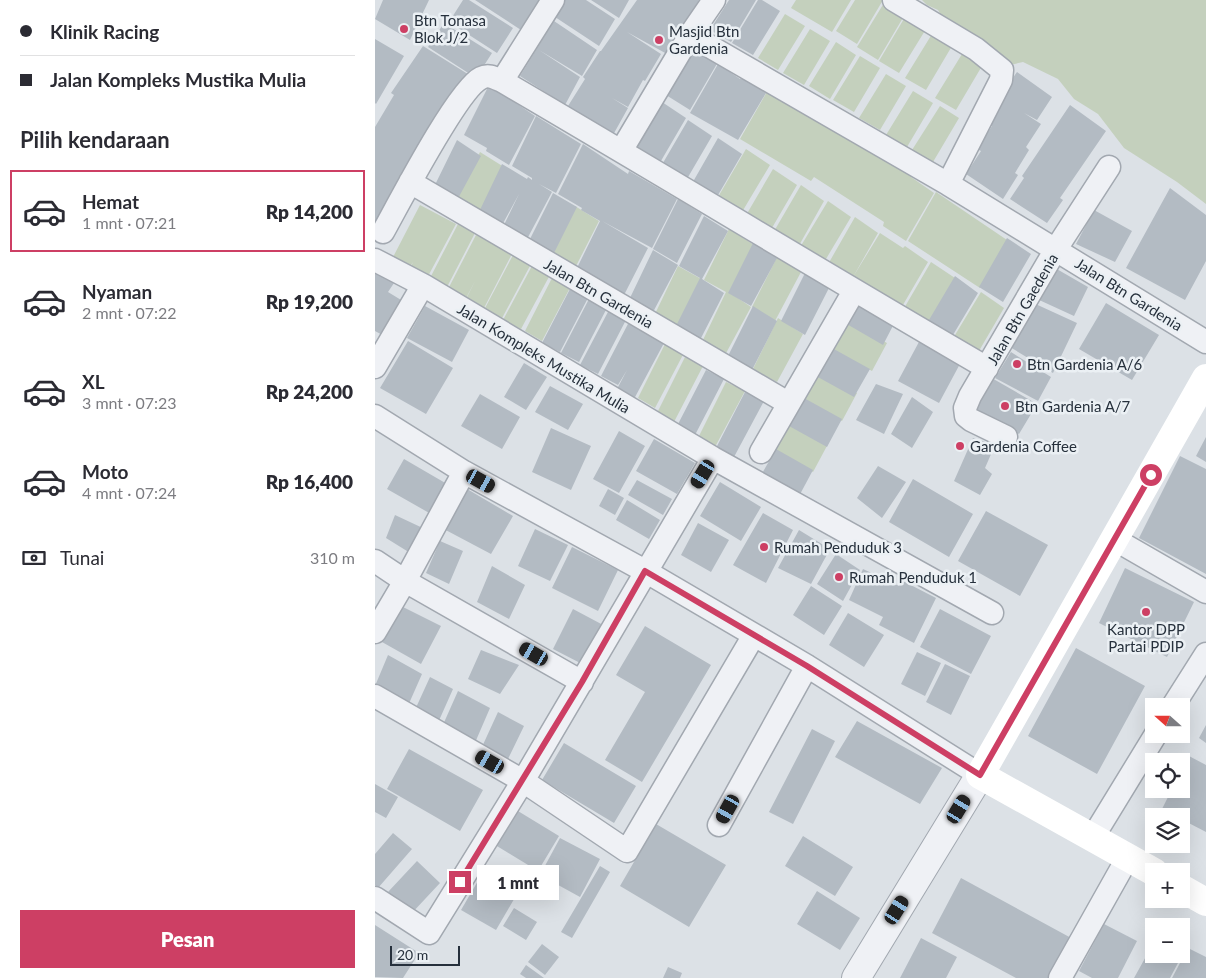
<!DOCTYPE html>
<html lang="id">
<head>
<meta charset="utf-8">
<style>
	:root { --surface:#fff; --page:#f7f7f7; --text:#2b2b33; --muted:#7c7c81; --line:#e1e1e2; --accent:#cd3f64 }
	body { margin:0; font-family:Lato,sans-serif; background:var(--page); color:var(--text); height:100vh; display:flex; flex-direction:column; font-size:19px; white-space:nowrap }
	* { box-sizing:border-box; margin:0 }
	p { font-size:16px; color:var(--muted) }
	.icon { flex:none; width:28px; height:28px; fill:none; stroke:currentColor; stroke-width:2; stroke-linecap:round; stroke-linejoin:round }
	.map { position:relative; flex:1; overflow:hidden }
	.drawer { display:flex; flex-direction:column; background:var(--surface); width:375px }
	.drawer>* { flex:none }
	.banner { display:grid; align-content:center; height:110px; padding:0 20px; background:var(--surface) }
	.needle { width:32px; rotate:291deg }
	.controls { position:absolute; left:770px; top:698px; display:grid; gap:10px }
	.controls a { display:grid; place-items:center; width:45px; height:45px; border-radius:0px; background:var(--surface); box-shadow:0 5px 20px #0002; font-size:25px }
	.scale { position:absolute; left:15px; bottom:12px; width:70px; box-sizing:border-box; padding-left:5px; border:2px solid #26303c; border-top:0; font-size:14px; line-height:18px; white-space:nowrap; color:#26303c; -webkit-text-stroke:4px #ebf0f4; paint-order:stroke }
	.end { position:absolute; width:22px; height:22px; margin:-11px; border:6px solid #cd3f64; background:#fff; box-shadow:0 0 0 2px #fff }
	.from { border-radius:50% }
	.bubble { position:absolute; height:35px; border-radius:0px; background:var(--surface); box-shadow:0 5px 20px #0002; font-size:16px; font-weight:800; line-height:35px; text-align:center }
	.car { position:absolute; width:15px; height:30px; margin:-15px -8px; border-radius:6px; box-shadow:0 0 4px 1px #0007; background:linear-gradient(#222 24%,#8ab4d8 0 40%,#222 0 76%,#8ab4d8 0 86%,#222 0) }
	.banner b { display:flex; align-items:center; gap:18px; height:48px; font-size:19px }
	.banner b+b { border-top:1px solid var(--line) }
	.banner i { width:12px; height:12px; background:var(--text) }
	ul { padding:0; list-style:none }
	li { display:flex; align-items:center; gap:15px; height:82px; margin:0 10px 8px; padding:0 10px; border:2px solid transparent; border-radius:0px }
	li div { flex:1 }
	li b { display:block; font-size:19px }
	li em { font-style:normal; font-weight:800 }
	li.selected { border-color:var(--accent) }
	li>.icon { width:45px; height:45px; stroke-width:1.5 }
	h2 { padding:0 20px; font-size:22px; line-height:60px }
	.pay { display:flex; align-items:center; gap:12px; height:55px; padding:0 20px; font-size:19px }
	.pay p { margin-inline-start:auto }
	.action { display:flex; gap:10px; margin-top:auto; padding:10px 20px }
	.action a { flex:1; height:58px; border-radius:0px; background:var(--accent); color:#fff; font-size:20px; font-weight:800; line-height:58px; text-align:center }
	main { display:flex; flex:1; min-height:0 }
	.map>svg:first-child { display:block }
	.green { fill:#c4d0bd }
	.building { fill:#b3bbc3 }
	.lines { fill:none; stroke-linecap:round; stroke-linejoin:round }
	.minor-casing { stroke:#a2a8b0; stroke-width:25 }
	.tertiary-casing { stroke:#a2a8b0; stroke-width:30 }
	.minor { stroke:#eff1f5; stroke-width:22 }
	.tertiary { stroke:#eff1f5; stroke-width:28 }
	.secondary { stroke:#fff; stroke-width:28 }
	.route { stroke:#cd3f64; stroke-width:6 }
	.poi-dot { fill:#cd3f64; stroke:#ebf0f4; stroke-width:2 }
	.labels { text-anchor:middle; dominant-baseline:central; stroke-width:5; stroke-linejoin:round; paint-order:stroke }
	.poi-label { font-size:15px; fill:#26303c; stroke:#ebf0f4; text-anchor:start }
	.street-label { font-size:15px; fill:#26303c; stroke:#ebf0f4 }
</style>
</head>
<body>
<main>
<section class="drawer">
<div class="banner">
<b><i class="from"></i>Klinik Racing</b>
<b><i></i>Jalan Kompleks Mustika Mulia</b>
</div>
<h2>Pilih kendaraan</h2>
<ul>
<li class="selected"><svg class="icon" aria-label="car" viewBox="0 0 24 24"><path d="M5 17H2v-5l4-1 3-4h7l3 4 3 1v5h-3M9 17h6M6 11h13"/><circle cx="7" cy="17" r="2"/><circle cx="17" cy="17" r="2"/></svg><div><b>Hemat</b><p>1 mnt · 07:21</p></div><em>Rp 14,200</em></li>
<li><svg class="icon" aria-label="car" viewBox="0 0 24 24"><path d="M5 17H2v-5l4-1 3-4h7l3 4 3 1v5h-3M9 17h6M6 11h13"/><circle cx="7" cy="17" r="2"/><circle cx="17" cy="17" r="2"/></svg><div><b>Nyaman</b><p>2 mnt · 07:22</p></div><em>Rp 19,200</em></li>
<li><svg class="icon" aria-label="car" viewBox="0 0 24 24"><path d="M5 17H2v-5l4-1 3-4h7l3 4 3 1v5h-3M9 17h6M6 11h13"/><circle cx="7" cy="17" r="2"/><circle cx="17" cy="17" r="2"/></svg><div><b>XL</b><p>3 mnt · 07:23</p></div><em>Rp 24,200</em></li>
<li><svg class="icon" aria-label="car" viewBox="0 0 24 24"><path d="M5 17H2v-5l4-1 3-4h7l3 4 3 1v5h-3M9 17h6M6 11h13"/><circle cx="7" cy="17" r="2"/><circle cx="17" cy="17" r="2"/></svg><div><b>Moto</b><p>4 mnt · 07:24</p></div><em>Rp 16,400</em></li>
</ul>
<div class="pay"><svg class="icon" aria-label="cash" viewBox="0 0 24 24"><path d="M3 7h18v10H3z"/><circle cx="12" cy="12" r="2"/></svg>Tunai<p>310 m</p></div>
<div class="action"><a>Pesan</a></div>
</section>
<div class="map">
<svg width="831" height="978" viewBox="0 0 831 978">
	<rect width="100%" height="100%" fill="#dce1e6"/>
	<path class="green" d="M421,0H476L457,32L416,8Z
		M480,0H508L482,44L461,31Z
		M547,0H831V204L802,182L749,148L723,114L699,99L683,79L648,62L635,65L570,22L563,10L552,5Z
		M509,3L529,16L503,60L482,47Z
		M410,14L430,26L403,70L383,58Z
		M530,17L551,29L524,73L504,61Z
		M435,29L455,41L429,85L408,73Z
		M557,34L577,46L551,90L530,78Z
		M461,42L481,55L455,99L434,86Z
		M587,54L607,66L581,110L560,98Z
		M485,56L505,68L479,112L458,100Z
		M511,74L531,86L505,130L484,118Z
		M393,90L537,175L536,177L559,193L531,241L508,226L509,222L439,177L436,181L365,139Z
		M538,91L558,103L532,147L511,135Z
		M565,106L584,118L558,162L537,150Z
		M371,149L395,165L367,212L343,197Z
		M105,152L129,167L103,216L80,202Z
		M398,169L422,185L394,233L370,217Z
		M426,185L449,201L422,249L398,233Z
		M561,192L632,240L605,288L533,241Z
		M453,201L476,217L448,264L424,249Z
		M45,205L81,224L51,280L34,271L38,262L33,270L16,261Z
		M200,206L224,221L199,270L175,257Z
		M480,217L503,233L478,277L505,233L528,248L530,246L553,262L525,310L452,266Z
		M83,224L100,233L71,289L54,280Z
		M354,229L379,245L354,292L376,307L350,355L327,342L351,292L329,280Z
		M101,235L138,252L109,308L91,299L100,281L90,300L72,291Z
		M138,255L156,264L126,320L109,310Z
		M402,257L426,272L400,321L377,307Z
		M556,262L580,278L552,326L528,310Z
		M158,264L176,273L146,329L128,320Z
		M303,266L328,280L302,329L279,316Z
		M178,276L197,284L167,341L150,331Z
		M606,292L629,308L601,356L577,340Z
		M403,318L428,334L402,382L378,369Z
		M474,323L512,343L497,371L459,350Z
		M291,342L310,351L280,408L263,398Z
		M310,357L328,366L299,422L282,413Z
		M445,373L482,393L467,421L429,400Z
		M351,382L370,391L340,447L323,438Z
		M416,423L453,444L438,472L400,450Z"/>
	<path class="building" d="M8,0H54L35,40L0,19Z
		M88,0H94L138,28L122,53L74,22Z
		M100,0H167L146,30Z
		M190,0H211L240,19L224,46L180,17Z
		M216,0H254L244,18Z
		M262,0H324L292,54L252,32L286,54L270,81L268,80L253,107L237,98L253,108L238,135L193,106L210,79L208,77L225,51H226Z
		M354,0H381L356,42L335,30Z
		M383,0H387L405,11L378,55L357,43Z
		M179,21L222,50L207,76L164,50L205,77L190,105L145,76Z
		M69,23L117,53L101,78L53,47Z
		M0,39L29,56L1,104L0,103Z
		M48,46L96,76L0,241V127L19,95L16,93Z
		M319,46L343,62L315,110L291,95Z
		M343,64L365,79L367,77L391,93L363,140L315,113Z
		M642,72L677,97L662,120L649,113L666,124L651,147L654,150L640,173L643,175L628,199L591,174L606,151L602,149L617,126L613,123L629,99L625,96Z
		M114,85L160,116L134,165L111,151L112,148L89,135Z
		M287,102L311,118L283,166L259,150Z
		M695,105L731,131L685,198L688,200L672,223L635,199L649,178L647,176Z
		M161,116L206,144L181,193L164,184L177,192L151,241L128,227L144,194L126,227L103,214L127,164L152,179L153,177L157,180V178L137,166Z
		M313,120L337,136L309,184L285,168Z
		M343,138L367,154L339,202L315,187Z
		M82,140L106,156L80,204L57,191Z
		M208,144L253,174L254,171L302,199L277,248L227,221L273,248L248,297L201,270L225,221L206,210L207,208L183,194Z
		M795,188L831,215V261L810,300L751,268Z
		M178,193L202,207L177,257L153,243Z
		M303,199L327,214L302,263L278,249Z
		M719,210L757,231L740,262L701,244Z
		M329,216L353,231L327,279L349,293L324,342L300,328L325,278L304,266Z
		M632,238L656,254L628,302L604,287Z
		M378,243L402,258L376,306L353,293Z
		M278,250L303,265L277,314L254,300Z
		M0,268L21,280L13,292L31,303L11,337L0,331Z
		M680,268L713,287L699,316L662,299Z
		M431,271L455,286L430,335L406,321Z
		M580,276L603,293L575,340L551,325Z
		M196,287L214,296L185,352L167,343Z
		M486,296L523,316L508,345L470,323Z
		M215,297L233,306L204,362L186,353Z
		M654,301L702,323L678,373L635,347Z
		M731,303L784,335L757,380L704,349Z
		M50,306L94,330L77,362L32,338Z
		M378,306L402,321L377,370L353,356Z
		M234,310L252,318L223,374L205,365Z
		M255,320L273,329L271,333L289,343L259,399L242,389L252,370L243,385L226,376Z
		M545,340L586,362L564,403L523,381Z
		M33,341L78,368L51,414L5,388Z
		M457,348L495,369L479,397L441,376Z
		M636,352L676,377L663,401L620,378Z
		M149,363L172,377L151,410L129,397Z
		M331,370L349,379L320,435L302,426Z
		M615,377L662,404L644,434L598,409Z
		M501,384L528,394L509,434L481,420Z
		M175,386L208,404L193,430L160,412Z
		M370,392L389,401L359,457L341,448Z
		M105,394L145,417L127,449L86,426Z
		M537,397L558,412L537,448L516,434Z
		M429,398L467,419L452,447L414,426Z
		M176,428L216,446L196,490L157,472Z
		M244,431L270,446L244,493L218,479Z
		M831,437V462L821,456Z
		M598,438L620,445L610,468L617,474L605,495L579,481Z
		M279,439L320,463L302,494L261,471Z
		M401,449L438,470L423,498L385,477Z
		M805,456L831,469V574L764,538Z
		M29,459L72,484L56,514L12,489Z
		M503,466L531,482L507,518L482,498Z
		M538,479L598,514L574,557L514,522Z
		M262,480L297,499L288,515L253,495Z
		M345,482L386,507L366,541L325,516Z
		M87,486L138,516L116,554L65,527Z
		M233,489L249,498L240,515L224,506Z
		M252,500L285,520L274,539L241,520Z
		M611,511L673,545L645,596L583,561Z
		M388,513L418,530L391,583L358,565Z
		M20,515L52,530L40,556L11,538Z
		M323,523L354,540L336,572L306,555Z
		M160,529L193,545L175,581L143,566Z
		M424,530L455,549L436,584L403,568Z
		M65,541L88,551L74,584L51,573Z
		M197,547L243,570L223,611L177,588Z
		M461,554L485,570L468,601L442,584Z
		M117,566L150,585L134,619L102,602Z
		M750,568L819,602L792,657L724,623Z
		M488,569L524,586L526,580L561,598L539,643L504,625L508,617L474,600Z
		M436,586L467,606L449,635L418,615Z
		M26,606L66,626L46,664L7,642Z
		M198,609L230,626L211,666L178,649Z
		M565,609L616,636L596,674L545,647Z
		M473,613L509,635L489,667L454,645Z
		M270,626L336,665L267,782L230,760L270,692L241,675Z
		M701,648L770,686L722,774L653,736Z
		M106,650L144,665L125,694L93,679Z
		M542,652L566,663L550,696L526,684Z
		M13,655L47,674L32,708L0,686Z
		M570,664L595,676L576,715L551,702Z
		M55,677L78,689L62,725L39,712Z
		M83,691L115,708L99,745L67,727Z
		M123,712L149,726L131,763L106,749Z
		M482,721L567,768L545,804L460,757Z
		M831,725V743L824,738Z
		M437,729L460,741L418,824L394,812Z
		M189,743L261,786L239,823L167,780Z
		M34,749L108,790L85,831L12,789Z
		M814,756L831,765V832L806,819V816H801L787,809L797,789H806V772Z
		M0,784L23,797L11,818L0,812Z
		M138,808L184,836L163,871L117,843Z
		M281,824L351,865L314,927L245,886Z
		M18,833L37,849L3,888L0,885V854Z
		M428,836L478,867L460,896L410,866Z
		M185,838L225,859L205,897L165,875Z
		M42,861L65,883L36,914L13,892Z
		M225,866L235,872L197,938L186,932Z
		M107,874L142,894L121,930L86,910Z
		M586,878L698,939L677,978H641L557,933Z
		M442,891L485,918L465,950L422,924Z
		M139,908L162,922L151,940L128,926Z
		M729,924L762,941L743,978H717L704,971Z
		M0,925L44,953L28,978L0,977Z
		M546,938L582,957L571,978H525Z
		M779,942V954H806V946L811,948L795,978H759Z
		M167,944L184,957L170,975L153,962Z
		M813,948L831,957V978H797Z
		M151,965L169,978H151L145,974Z
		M293,967L307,973L305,978H288Z"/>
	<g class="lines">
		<defs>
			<path id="minor" d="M519,0L601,49L627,70L626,80L573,184
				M315,35L573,184L831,342
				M127,81L178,0
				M246,151L315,35L339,0
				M35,182L413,403
				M8,232C23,205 83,89 106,78C114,74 120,78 127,81C290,176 450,274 612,368
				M0,260L48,285L338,458L617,613
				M0,367L48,285
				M0,416L89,472L270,571L432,666L605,775
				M631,437L596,420L591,416L590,408L595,396L681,249L734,167
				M386,452L479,291
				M739,539L831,592
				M0,561L30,581L207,682
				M0,632L30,581L89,472
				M0,696L148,781L252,851L379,635
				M798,706L831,654
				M344,825L432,666
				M718,837L781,734
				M0,898L54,933L148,781L338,458
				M685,978L753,857"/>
			<path id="tertiary" d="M481,978L605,775"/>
		</defs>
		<use href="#minor" class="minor-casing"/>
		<use href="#tertiary" class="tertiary-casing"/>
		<use href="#minor" class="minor"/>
		<use href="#tertiary" class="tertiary"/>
		<path class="secondary" d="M779,872L605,775L831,378
			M806,888L831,902"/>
	</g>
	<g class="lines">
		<path class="route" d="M85,882L207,682L270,571L432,666L605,775L776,475"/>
	</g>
	<g class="poi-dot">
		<circle cx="29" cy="29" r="5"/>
		<circle cx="284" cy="40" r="5"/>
		<circle cx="642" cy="364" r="5"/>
		<circle cx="630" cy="406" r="5"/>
		<circle cx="585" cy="446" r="5"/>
		<circle cx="389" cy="547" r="5"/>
		<circle cx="464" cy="577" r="5"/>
		<circle cx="771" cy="612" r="5"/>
	</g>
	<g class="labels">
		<g class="poi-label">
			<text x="39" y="20">Btn Tonasa<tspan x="39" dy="17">Blok J/2</tspan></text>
			<text x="294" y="31">Masjid Btn<tspan x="294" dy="17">Gardenia</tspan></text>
			<text x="652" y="364">Btn Gardenia A/6</text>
			<text x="640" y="406">Btn Gardenia A/7</text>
			<text x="595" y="446">Gardenia Coffee</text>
			<text x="399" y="547">Rumah Penduduk 3</text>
			<text x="474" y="577">Rumah Penduduk 1</text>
			<text x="771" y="629" text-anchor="middle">Kantor DPP<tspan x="771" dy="17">Partai PDIP</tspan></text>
		</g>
		<g class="street-label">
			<text transform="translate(224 293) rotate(30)">Jalan Btn Gardenia</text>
			<text transform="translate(754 294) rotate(32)">Jalan Btn Gardenia</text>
			<text transform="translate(647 309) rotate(-60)">Jalan Btn Gaedenia</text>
			<text transform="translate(169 358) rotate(31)">Jalan Kompleks Mustika Mulia</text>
		</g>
	</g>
</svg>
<div class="controls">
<a><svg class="needle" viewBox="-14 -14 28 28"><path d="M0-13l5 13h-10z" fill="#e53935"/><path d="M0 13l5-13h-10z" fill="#7c7c81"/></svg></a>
<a><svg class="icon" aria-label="locate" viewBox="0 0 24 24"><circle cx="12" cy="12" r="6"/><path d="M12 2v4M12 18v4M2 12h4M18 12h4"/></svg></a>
<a><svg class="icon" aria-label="layers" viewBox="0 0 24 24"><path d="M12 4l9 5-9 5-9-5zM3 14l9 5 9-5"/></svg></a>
<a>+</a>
<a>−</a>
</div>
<div class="scale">20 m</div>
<i class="end from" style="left:776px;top:475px"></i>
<i class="end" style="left:85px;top:882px"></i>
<div class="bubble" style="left:102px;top:865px;width:82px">1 mnt</div>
<i class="car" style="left:328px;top:474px;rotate:211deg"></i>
<i class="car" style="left:106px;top:481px;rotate:119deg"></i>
<i class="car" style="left:159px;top:654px;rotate:300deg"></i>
<i class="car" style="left:115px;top:762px;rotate:300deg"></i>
<i class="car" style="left:353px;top:809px;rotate:209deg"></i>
<i class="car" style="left:584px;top:809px;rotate:31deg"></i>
<i class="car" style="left:522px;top:910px;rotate:32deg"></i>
</div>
</main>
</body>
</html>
